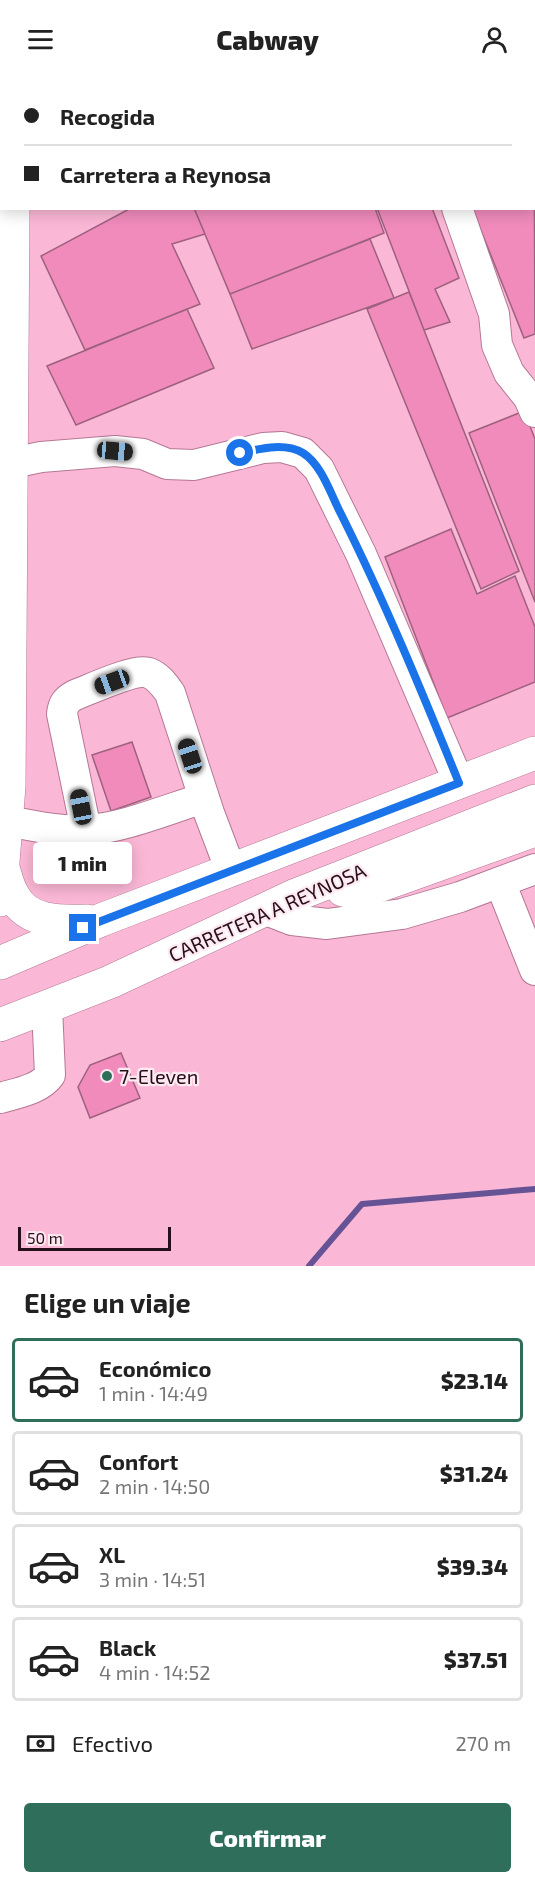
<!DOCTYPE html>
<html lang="es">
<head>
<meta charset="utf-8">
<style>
	:root { --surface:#fff; --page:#f2f2f2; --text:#222; --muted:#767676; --line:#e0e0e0; --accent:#2f6e5a }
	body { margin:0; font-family:"Exo 2",sans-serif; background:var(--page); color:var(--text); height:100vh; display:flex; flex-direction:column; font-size:22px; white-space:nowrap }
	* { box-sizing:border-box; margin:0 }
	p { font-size:20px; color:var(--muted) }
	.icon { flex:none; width:33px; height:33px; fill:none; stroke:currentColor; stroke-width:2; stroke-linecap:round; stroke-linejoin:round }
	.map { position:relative; height:1188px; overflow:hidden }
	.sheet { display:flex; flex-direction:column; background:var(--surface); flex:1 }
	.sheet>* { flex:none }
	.top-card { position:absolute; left:0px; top:0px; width:536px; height:132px; box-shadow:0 3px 15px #0003; display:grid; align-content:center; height:132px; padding:0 24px; background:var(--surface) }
	.scale { position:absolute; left:18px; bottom:15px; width:153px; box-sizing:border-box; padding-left:6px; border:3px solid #260e1a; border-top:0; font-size:16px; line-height:21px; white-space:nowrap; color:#260e1a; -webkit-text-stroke:4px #fee9f1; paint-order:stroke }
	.end { position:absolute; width:27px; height:27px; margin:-14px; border:8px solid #1a73e8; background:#fff; box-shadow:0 0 0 3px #fff }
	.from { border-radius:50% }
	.bubble { position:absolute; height:42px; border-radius:6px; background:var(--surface); box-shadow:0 3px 15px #0003; font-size:20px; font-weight:800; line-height:42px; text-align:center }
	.car { position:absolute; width:18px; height:36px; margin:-18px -9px; border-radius:8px; box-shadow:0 0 4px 2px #0007; background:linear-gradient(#222 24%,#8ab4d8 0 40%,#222 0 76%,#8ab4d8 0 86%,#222 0) }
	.top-card b { display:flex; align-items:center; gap:21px; height:57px; font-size:22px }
	.top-card b+b { border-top:2px solid var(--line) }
	.top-card i { width:15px; height:15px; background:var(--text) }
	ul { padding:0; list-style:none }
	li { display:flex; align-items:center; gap:18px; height:84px; margin:0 12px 9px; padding:0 12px; border:3px solid var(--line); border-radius:6px }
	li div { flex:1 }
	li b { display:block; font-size:22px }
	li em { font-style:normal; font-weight:800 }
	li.on { border-color:var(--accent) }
	li>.icon { width:54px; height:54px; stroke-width:1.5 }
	h2 { padding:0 24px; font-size:27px; line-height:72px }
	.pay { display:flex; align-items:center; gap:15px; height:66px; padding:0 24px; font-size:22px }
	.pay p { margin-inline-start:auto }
	.button { display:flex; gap:12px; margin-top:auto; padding:12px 24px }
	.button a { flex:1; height:69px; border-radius:6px; background:var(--accent); color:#fff; font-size:24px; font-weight:800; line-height:69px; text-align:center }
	header { display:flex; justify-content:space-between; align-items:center; height:78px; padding:0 24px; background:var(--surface); font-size:27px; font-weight:800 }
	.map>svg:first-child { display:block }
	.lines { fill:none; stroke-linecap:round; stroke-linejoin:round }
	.stream { stroke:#665395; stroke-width:6 }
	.building { fill:#f08bbc; stroke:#9d617e; stroke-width:1.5 }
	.minor-casing { stroke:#b57794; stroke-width:32 }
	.major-casing { stroke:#b57794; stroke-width:34 }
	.minor { stroke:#fff; stroke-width:30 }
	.major { stroke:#fff; stroke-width:33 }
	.route { stroke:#1a73e8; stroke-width:8 }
	.poi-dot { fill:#2f6e5a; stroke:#fee9f1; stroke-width:2 }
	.labels { text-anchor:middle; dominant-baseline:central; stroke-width:4.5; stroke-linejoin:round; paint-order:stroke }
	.street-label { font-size:20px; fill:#260e1a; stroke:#fee9f1 }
	.poi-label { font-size:20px; fill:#260e1a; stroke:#fee9f1; text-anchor:start }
</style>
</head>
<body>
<header><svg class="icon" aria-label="menu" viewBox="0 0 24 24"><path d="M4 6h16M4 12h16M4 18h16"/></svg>Cabway<svg class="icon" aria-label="person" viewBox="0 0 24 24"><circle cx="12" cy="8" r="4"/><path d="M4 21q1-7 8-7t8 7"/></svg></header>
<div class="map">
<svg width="535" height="1188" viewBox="0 0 535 1188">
	<rect width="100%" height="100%" fill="#fbb8d6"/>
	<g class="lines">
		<path class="stream" d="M309,1188L362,1126L535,1111"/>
	</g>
	<path class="building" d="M420,0H518V2H421Z
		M534,40L535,256L524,260L472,130H534Z
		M131,130H194L205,156L172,166L200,226L85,272L41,178Z
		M194,130H375L384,155L230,216Z
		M377,130H432L459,200L435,211L450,244L424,252Z
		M370,161L394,220L252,271L230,216Z
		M409,214L519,493L481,511L367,231Z
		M187,231L214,290L76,347L47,288Z
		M524,333L535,361V524L469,355Z
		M451,451L477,516L515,498L535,549V604L447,640L385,479Z
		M132,664L151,719L111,733L92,677Z
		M121,975L140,1020L90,1040L78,1009L90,987Z"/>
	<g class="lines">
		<defs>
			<path id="minor" d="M457,130L494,236L497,267L509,295L529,320L535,334
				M12,385L41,379L115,373L143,376L167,386L194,387L263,370L282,369L303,375L319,391L361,476L459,705
				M8,743C33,748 61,754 87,752C123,750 168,731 204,720
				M86,752L62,636C63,626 66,622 75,617C91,611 135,590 149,595C159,599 164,607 170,615L209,735L231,793
				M500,804L535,892
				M264,831L292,842L327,846L402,836L460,819L535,791
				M0,1020C17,1015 39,1012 50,997L47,929"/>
			<path id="major" d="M15,2V0
				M3,790C6,799 8,809 13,817C27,845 60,844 87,843
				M343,812L353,814L370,811L535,752
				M0,822L9,708L13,130
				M0,885L101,842L535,675
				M0,947L110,904L296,817L535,723"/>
		</defs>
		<use href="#minor" class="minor-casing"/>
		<use href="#major" class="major-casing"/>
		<use href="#minor" class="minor"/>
		<use href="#major" class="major"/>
	</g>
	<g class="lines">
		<path class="route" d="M83,850L459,705C422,614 385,524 341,436C331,417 322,387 303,375C284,364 259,371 240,375"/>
	</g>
	<circle class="poi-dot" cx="107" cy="998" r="6"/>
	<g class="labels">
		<g class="street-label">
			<text transform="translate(267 834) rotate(-24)">CARRETERA A REYNOSA</text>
		</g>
		<g class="poi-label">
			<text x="119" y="998">7-Eleven</text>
		</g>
	</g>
</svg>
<div class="scale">50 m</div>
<i class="end from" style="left:240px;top:375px"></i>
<i class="end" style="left:83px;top:850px"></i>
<div class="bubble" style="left:33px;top:764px;width:99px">1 min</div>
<i class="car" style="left:115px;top:373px;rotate:95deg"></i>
<i class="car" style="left:112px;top:604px;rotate:250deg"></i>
<i class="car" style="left:190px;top:678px;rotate:342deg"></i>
<i class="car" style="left:81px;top:729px;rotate:349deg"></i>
<div class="top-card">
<b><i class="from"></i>Recogida</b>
<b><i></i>Carretera a Reynosa</b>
</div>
</div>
<section class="sheet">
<h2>Elige un viaje</h2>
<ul>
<li class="on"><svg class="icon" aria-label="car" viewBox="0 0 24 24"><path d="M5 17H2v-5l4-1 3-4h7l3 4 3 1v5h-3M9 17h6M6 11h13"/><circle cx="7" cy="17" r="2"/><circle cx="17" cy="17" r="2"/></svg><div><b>Económico</b><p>1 min · 14:49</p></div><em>$23.14</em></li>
<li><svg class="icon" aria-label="car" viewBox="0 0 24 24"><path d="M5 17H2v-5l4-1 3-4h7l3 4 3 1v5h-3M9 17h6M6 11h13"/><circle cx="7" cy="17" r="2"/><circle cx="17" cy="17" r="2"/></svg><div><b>Confort</b><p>2 min · 14:50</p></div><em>$31.24</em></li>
<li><svg class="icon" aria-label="car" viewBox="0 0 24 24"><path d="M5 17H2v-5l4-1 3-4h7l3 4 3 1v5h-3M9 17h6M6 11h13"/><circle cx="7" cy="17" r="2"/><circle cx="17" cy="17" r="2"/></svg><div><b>XL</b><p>3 min · 14:51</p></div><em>$39.34</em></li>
<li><svg class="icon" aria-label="car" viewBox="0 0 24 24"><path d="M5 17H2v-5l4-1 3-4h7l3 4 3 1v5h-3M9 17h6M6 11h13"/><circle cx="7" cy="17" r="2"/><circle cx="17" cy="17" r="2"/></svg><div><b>Black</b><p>4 min · 14:52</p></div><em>$37.51</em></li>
</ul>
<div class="pay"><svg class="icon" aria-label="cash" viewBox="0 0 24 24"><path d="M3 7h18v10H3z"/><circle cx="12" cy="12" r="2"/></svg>Efectivo<p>270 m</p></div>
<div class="button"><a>Confirmar</a></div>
</section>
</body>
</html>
